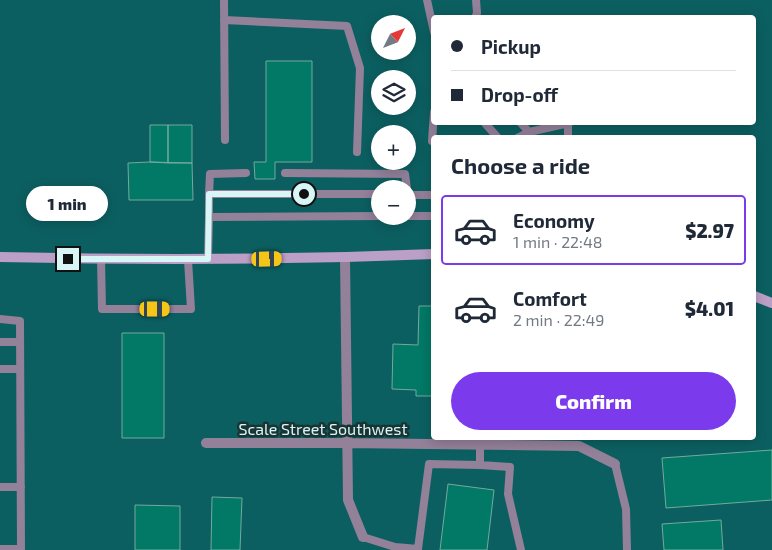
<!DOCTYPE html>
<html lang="en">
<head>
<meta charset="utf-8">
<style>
	:root { --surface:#fff; --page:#f6f6f7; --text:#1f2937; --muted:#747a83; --line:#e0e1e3; --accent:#7c3aed }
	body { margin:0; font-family:"Exo 2",sans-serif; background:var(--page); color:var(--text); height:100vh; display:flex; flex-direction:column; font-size:19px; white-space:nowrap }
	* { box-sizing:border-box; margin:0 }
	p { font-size:16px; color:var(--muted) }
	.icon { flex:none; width:28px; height:28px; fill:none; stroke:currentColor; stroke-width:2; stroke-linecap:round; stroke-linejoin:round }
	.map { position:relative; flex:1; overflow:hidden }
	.side { position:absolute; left:431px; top:135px; width:325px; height:305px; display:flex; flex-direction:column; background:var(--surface); border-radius:5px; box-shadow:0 2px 12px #0003 }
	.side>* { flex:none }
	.guide { position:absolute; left:431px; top:15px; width:325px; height:110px; border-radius:5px; box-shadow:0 2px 12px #0003; display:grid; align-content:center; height:110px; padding:0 20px; background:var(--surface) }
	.needle { width:32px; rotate:48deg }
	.fabs { position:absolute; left:371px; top:15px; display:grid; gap:10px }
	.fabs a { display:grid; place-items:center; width:45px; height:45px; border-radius:50%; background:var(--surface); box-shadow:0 2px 12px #0003; font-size:25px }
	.end { position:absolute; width:22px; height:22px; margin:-11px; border:6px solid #d8f6f6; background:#111; box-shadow:0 0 0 2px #111 }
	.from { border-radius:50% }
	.bubble { position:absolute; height:35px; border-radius:18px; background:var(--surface); box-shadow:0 2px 12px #0003; font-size:16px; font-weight:800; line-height:35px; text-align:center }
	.car { position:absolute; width:15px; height:30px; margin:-15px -8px; border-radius:6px; box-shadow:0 0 4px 1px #0007; background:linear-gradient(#f5c518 24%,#345 0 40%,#f5c518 0 76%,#345 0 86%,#f5c518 0) }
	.guide b { display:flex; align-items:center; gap:18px; height:48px; font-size:19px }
	.guide b+b { border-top:1px solid var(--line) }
	.guide i { width:12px; height:12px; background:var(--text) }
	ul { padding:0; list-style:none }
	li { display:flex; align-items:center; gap:15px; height:70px; margin:0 10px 8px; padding:0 10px; border:2px solid transparent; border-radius:5px }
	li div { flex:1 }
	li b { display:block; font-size:19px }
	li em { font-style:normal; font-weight:800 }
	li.active { border-color:var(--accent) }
	li>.icon { width:45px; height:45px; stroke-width:1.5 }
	h2 { padding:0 20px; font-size:22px; line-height:60px }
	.cta { display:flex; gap:10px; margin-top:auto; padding:10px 20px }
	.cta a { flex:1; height:58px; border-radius:30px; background:var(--accent); color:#fff; font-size:20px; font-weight:800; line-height:58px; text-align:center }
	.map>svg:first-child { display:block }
	.built { fill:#0c5f61; fill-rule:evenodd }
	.building { fill:#027866; stroke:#73aa9d }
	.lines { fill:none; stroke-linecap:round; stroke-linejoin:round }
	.lane { stroke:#938099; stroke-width:8 }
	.street { stroke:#938099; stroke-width:10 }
	.secondary { stroke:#bc9fc6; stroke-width:10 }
	.route { stroke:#d8f6f6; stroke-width:6 }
	.labels { text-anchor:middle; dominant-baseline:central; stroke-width:5; stroke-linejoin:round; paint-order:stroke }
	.street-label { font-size:16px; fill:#d8f6f6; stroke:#1a3333 }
</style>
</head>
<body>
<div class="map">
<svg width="772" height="550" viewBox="0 0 772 550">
	<rect width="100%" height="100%" fill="#125253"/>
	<path class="built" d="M0,0H772V550H0ZM434,18H754V122H434ZM380,24H408V51H380ZM380,79H408V106H380ZM380,134H408V161H380ZM434,138H754V438H434ZM380,189H408V216H380Z"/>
	<path class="building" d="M266,61H312V162H275V179H255L254,162H266Z
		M150,125H168V163L150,162Z
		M168,125H192V163H168Z
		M150,162L192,163L193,200H129L128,163Z
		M419,306H434V396H416V390L392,389L393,344L418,345Z
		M122,333H164V438H122Z
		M772,450V500L666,508L662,458Z
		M448,484L494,490L487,550H440Z
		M212,497L242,498L240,550H211Z
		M135,505L180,506V550H135Z
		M721,520L723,550H664L662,524Z"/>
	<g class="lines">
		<path class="lane" d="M224,0L225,140
			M427,0L434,32
			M475,18L477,13L476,0
			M224,20L347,26L360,68L357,152
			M484,122L498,138
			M520,122L529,132L569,123
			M517,138L529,132
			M568,138V122
			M432,141L434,112
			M285,173L405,174L407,189
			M209,194L210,174L246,173
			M408,195H434
			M408,216H434
			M209,217V194H380
			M101,259L102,309H191L188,260
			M208,259L209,217L380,216
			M0,319L20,321L21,549H0
			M0,342H20
			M0,369H20
			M615,464L626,509L627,550
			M480,465L510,467L508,494L521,550
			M0,487H21
			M363,537L395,547L418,549L429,464L480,465V445"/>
		<path class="street" d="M345,258L348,500L363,537
			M206,443H346L579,446L615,464"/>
		<path class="secondary" d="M0,257C145,260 289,260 434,254
			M754,296L772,303"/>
	</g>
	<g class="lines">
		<path class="route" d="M68,259H208L209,194H304"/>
	</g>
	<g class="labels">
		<g class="street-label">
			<text x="323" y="428">Scale Street Southwest</text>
		</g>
	</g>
</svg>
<div class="fabs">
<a><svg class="needle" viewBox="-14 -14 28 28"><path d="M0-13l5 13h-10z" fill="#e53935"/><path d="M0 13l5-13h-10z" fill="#747a83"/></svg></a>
<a><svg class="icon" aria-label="layers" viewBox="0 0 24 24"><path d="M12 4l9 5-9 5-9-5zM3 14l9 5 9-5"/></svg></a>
<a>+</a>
<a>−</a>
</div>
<i class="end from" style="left:304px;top:194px"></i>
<i class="end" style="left:68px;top:259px"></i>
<div class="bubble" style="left:26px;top:186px;width:82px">1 min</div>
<i class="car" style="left:267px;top:259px;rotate:89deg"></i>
<i class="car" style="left:155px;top:309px;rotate:90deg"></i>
<div class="guide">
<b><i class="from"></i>Pickup</b>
<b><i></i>Drop-off</b>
</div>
<section class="side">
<h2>Choose a ride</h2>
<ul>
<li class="active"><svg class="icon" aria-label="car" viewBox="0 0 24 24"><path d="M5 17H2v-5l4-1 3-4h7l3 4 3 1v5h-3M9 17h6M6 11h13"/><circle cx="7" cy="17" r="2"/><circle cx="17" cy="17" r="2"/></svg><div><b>Economy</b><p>1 min · 22:48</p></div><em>$2.97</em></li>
<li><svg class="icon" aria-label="car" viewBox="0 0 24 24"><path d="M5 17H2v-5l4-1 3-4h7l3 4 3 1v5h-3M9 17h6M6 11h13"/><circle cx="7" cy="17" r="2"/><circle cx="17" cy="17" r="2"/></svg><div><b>Comfort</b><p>2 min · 22:49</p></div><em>$4.01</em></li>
</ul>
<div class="cta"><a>Confirm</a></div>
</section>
</div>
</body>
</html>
